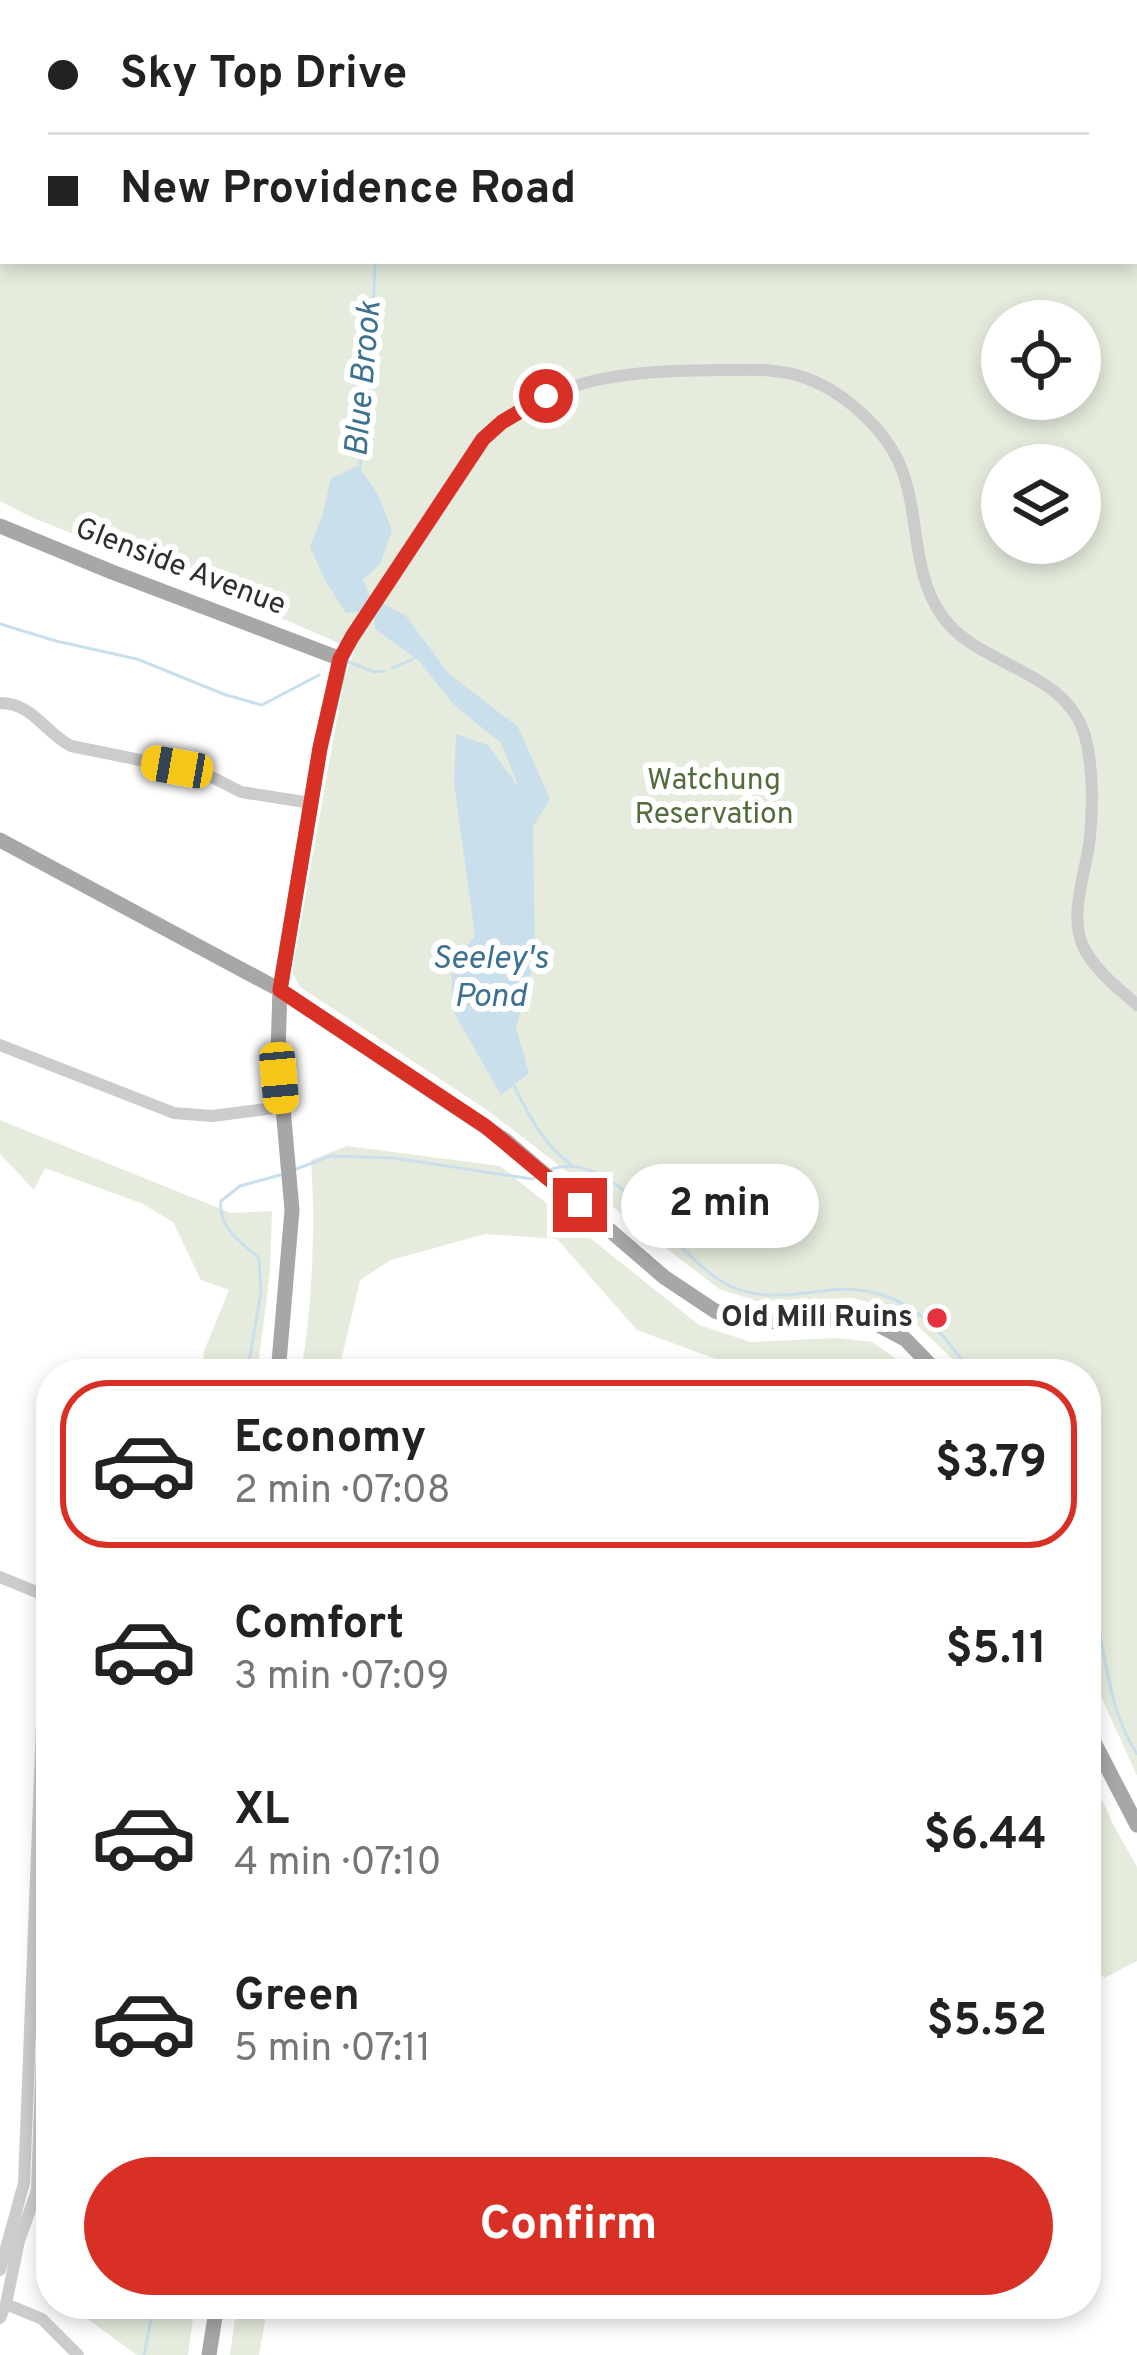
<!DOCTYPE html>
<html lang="en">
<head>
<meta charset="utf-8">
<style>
	:root { --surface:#fff; --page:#f2f2f2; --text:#222; --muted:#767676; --line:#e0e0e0; --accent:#d93025 }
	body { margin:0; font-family:Overpass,sans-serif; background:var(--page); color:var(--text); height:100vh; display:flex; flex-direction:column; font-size:45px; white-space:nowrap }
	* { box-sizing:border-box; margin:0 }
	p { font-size:39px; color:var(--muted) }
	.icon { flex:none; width:66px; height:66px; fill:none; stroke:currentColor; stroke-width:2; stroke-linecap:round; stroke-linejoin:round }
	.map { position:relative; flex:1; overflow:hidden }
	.details { position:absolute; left:36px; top:1359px; width:1065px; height:960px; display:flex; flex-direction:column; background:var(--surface); border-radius:48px; box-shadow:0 6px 18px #0003 }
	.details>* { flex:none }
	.banner { position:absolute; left:0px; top:0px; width:1137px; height:264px; box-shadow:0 6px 18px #0003; display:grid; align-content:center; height:264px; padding:0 48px; background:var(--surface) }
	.tools { position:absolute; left:981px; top:300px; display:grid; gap:24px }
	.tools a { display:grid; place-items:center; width:120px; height:120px; border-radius:50%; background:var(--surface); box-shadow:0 6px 18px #0003; font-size:60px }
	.end { position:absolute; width:54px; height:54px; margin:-27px; border:15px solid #d93025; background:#fff; box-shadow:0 0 0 6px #fff }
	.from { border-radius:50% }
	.bubble { position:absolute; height:84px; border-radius:42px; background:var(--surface); box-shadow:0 6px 18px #0003; font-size:39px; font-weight:700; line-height:84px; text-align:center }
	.car { position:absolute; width:36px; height:72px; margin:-36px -18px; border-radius:15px; box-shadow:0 0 9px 3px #0007; background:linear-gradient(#f5c518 24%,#345 0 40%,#f5c518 0 76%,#345 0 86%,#f5c518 0) }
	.banner b { display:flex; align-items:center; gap:42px; height:114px; font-size:45px }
	.banner b+b { border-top:3px solid var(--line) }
	.banner i { width:30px; height:30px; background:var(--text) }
	ul { padding:21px 0 0; list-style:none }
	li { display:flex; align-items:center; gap:36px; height:168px; margin:0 24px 18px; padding:0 24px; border:6px solid transparent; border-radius:48px }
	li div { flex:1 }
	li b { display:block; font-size:45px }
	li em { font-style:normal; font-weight:700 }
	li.selected { border-color:var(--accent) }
	li>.icon { width:108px; height:108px; stroke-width:1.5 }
	.primary-button { display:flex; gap:24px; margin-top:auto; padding:24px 48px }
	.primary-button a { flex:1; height:138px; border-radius:72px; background:var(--accent); color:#fff; font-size:48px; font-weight:700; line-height:138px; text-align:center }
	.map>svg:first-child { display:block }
	.green { fill:#e5ecdd; fill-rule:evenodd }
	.water { fill:#c9dfec }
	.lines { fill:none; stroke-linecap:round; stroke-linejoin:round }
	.stream { stroke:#c9dfec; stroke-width:3 }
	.minor { stroke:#ccc; stroke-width:12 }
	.major { stroke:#a7a7a7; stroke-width:15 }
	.route { stroke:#d93025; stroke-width:15 }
	.poi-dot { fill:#e6323f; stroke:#fff; stroke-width:4.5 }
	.labels { text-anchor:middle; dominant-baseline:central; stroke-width:12; stroke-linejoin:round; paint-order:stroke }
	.street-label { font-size:30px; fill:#2f2f2f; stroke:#fff }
	.park-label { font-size:30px; fill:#526c3c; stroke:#fff }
	.poi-label { font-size:30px; font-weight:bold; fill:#2f2f2f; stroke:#fff; text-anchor:end }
	.water-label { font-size:33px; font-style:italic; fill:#3d7192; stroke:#fff }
</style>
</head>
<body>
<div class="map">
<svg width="1137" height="2355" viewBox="0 0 1137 2355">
	<rect width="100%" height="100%" fill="#fff"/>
	<path class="green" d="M0,0H1137V1776L1086,1663V1374H968L919,1327L883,1306L852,1298L756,1301L719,1289L490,1112L300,987L292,972L344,679L355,650L204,585L33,518L0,501ZM3,3H1134V261H3ZM1002,321H1080V399H1002ZM1002,465H1080V543H1002Z
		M0,1120L231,1213L272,1211L270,1272L257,1374H202L204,1351L229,1290L201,1280L173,1222L143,1204L45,1168L34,1190L0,1154Z
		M347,1146L500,1166L699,1325L751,1342L837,1338L872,1342L907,1366L914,1374H850L845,1368L732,1365L637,1330L557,1239L485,1234L391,1260L360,1280L338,1374H301C312,1304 316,1230 311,1160Z
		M1086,1764L1113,1824L1137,1867V1961L1104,1978L1086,1956Z
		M67,2304H195L188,2355H137Z
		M237,2304H268L259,2355H230Z"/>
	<path class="water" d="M358,466L378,494L392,531L380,564L363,580L370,596L406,616L449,674L518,727L550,799L533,827L535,959L516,1028L529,1073L501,1095L453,1011L451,964L475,936L454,783L456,734L488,745L519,788L501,743L453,704L420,662L375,629L374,619L361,612L346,613L326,582L310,547L323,513L331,478Z"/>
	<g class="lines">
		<path class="stream" d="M91,0L96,3
			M348,3L351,0
			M360,468L372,343L375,261
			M0,624L56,641L137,659L226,695L262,705L319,675
			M349,662L374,672L384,671
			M393,668L413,659
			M514,1086C529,1115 543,1145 571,1164
			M552,1169C617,1147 676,1261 730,1286C763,1301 795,1294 830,1290C896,1284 938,1321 971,1374
			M294,1170L330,1156L394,1158L532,1179L538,1176
			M247,1374L261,1292L259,1258C240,1242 218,1228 221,1201L240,1186L280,1175
			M1086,1581C1107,1638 1103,1702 1137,1754
			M144,2355L154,2304"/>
		<path class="minor" d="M341,659L352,637L483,439C554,374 631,371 722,370C749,370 777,368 803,377C837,388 875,420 893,451C923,502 907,566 942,616C979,668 1065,668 1085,736C1093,766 1093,806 1090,836C1087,871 1069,910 1082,944C1093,969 1117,987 1137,1005
			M0,703C33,703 44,732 71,746L204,773L241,792L311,803
			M0,1045L174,1113L212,1116L282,1107
			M0,1577L51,1598
			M0,2270L24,2183L45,1649L51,1627
			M6,2304L42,2319L78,2355
			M0,2318L6,2304L19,2241L37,2190L51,1808"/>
		<path class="major" d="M0,526L112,572L341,659L320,748L280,990L278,1051L292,1210L278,1374
			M0,840L280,990L505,1140L664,1277L715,1311L741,1319L764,1322L849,1318L871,1321L905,1339L939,1374
			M1086,1727L1137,1825
			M209,2355L217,2304"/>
	</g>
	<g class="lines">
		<path class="route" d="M546,396L502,422L483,439L352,637L340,659L320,748L280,990L485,1126L580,1205"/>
	</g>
	<circle class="poi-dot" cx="937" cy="1318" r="12"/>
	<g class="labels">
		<g class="street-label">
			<text transform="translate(180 568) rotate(21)">Glenside Avenue</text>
		</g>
		<g class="park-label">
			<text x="714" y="781">Watchung<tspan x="714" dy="34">Reservation</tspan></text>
		</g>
		<g class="poi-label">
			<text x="913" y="1318">Old Mill Ruins</text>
		</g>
		<g class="water-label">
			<text transform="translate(365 379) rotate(-85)">Blue Brook</text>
			<text x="490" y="960">Seeley's<tspan x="490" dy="38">Pond</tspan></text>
		</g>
	</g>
</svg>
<div class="tools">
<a><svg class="icon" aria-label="locate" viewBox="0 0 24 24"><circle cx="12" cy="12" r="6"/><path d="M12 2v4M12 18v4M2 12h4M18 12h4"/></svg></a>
<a><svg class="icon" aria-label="layers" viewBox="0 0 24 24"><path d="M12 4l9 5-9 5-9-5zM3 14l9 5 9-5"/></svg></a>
</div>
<i class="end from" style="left:546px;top:396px"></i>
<i class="end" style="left:580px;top:1205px"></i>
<div class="bubble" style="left:621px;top:1164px;width:198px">2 min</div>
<i class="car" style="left:177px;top:767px;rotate:280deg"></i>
<i class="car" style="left:279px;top:1078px;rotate:175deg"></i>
<div class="banner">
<b><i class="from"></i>Sky Top Drive</b>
<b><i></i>New Providence Road</b>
</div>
<section class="details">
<ul>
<li class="selected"><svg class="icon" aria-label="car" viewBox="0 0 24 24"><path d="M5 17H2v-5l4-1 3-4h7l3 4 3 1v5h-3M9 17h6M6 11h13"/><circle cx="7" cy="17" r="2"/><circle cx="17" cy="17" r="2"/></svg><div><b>Economy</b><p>2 min · 07:08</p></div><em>$3.79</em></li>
<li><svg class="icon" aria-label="car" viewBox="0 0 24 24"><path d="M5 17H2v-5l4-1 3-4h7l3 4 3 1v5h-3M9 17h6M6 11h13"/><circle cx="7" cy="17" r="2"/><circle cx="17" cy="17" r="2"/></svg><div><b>Comfort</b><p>3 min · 07:09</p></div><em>$5.11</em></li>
<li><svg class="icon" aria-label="car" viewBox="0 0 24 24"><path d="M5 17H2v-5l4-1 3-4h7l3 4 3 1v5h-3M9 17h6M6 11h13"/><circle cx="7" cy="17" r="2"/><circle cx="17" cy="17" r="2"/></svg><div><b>XL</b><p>4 min · 07:10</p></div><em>$6.44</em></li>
<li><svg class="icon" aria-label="car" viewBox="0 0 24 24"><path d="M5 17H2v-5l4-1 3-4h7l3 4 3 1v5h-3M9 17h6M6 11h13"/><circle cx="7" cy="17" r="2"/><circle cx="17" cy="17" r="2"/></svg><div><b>Green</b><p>5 min · 07:11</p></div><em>$5.52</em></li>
</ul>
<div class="primary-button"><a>Confirm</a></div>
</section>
</div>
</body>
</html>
